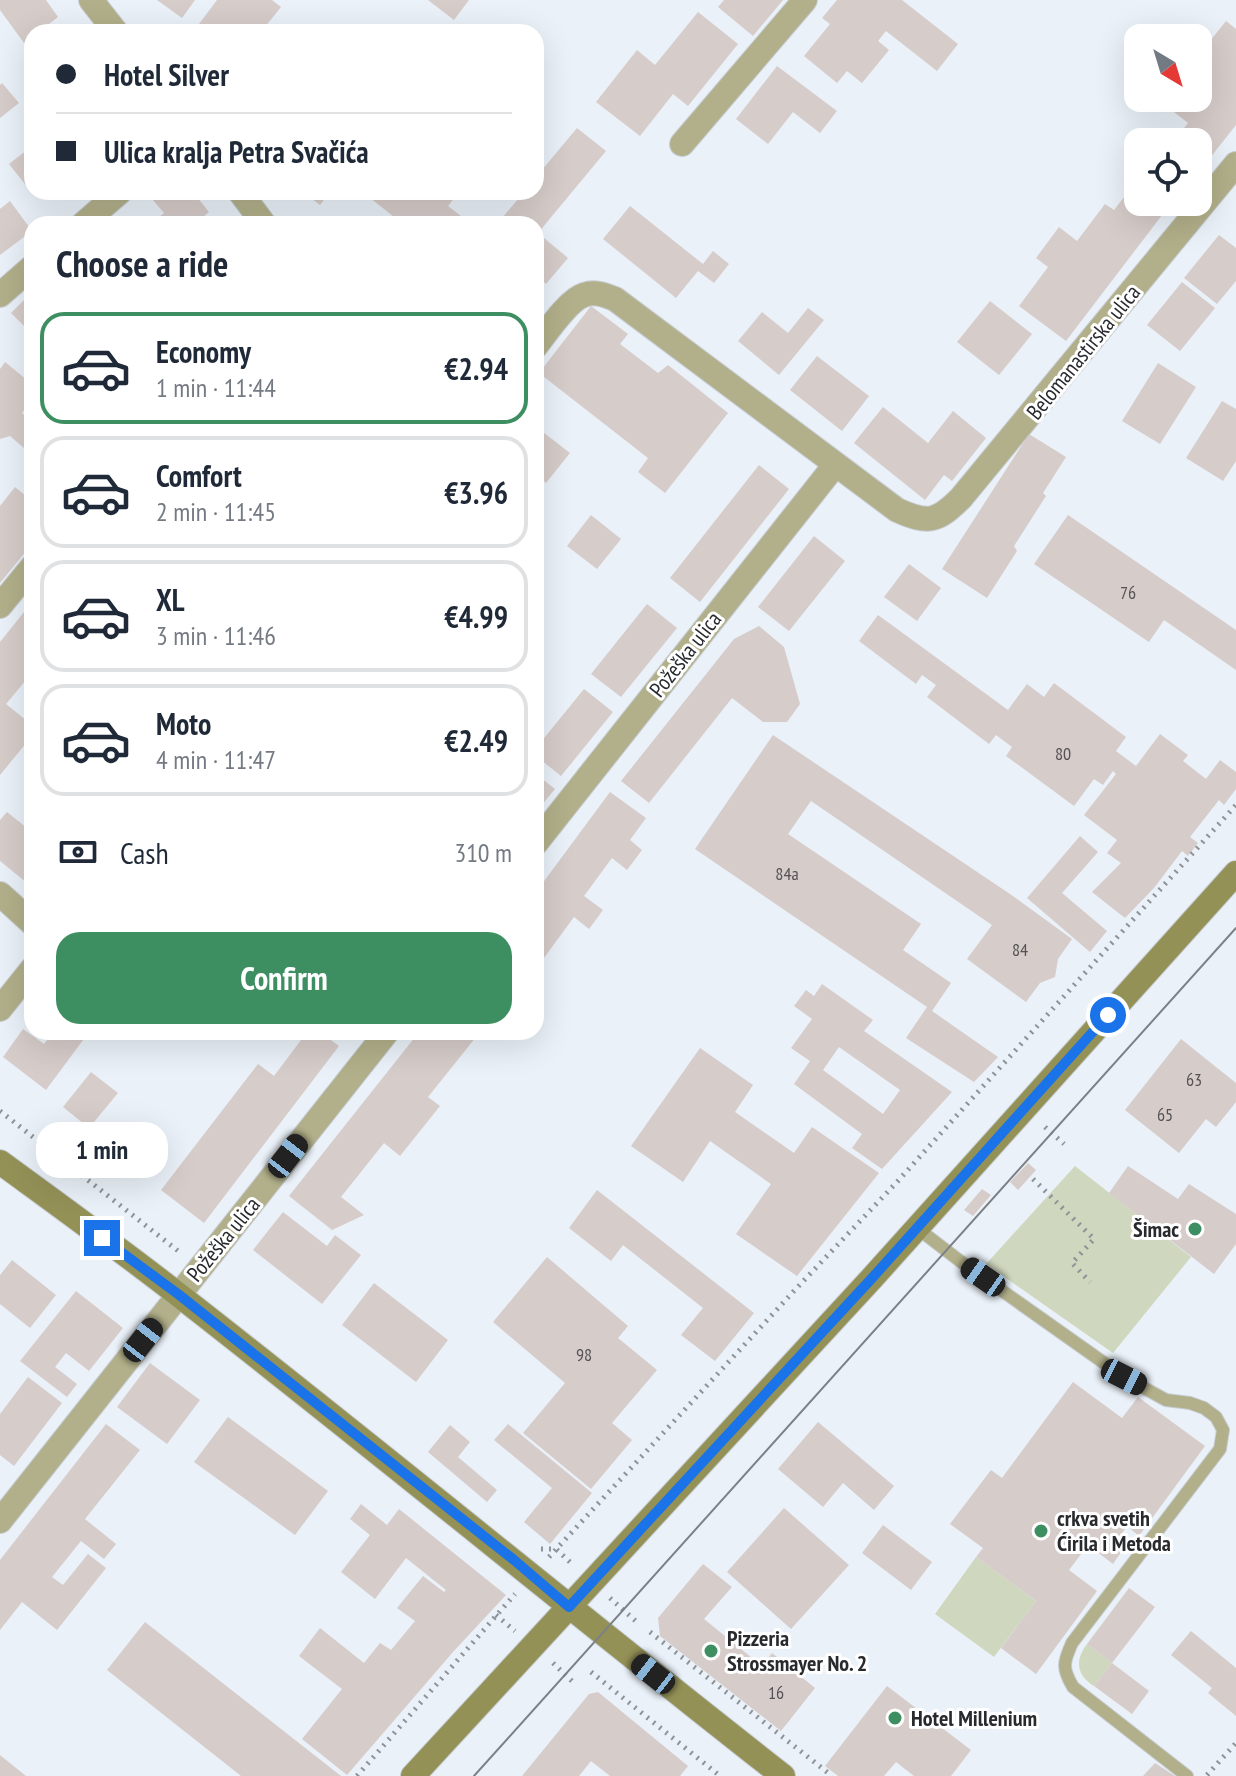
<!DOCTYPE html>
<html lang="en">
<head>
<meta charset="utf-8">
<style>
	:root { --surface:#fff; --page:#f6f6f7; --text:#1f2937; --muted:#747a83; --line:#e0e1e3; --accent:#3d8f61 }
	body { margin:0; font-family:"PT Sans Narrow",sans-serif; background:var(--page); color:var(--text); height:100vh; display:flex; flex-direction:column; font-size:30px; white-space:nowrap }
	* { box-sizing:border-box; margin:0 }
	p { font-size:26px; color:var(--muted) }
	.icon { flex:none; width:44px; height:44px; fill:none; stroke:currentColor; stroke-width:2; stroke-linecap:round; stroke-linejoin:round }
	.map { position:relative; flex:1; overflow:hidden }
	.panel { position:absolute; left:24px; top:216px; width:520px; height:824px; display:flex; flex-direction:column; background:var(--surface); border-radius:24px; box-shadow:0 8px 32px #0002 }
	.panel>* { flex:none }
	.banner { position:absolute; left:24px; top:24px; width:520px; height:176px; border-radius:24px; box-shadow:0 8px 32px #0002; display:grid; align-content:center; height:176px; padding:0 32px; background:var(--surface) }
	.needle { width:52px; rotate:142deg }
	.buttons { position:absolute; left:1124px; top:24px; display:grid; gap:16px }
	.buttons a { display:grid; place-items:center; width:88px; height:88px; border-radius:16px; background:var(--surface); box-shadow:0 8px 32px #0002; font-size:40px }
	.end { position:absolute; width:36px; height:36px; margin:-18px; border:10px solid #1a73e8; background:#fff; box-shadow:0 0 0 4px #fff }
	.from { border-radius:50% }
	.bubble { position:absolute; height:56px; border-radius:24px; background:var(--surface); box-shadow:0 8px 32px #0002; font-size:26px; font-weight:700; line-height:56px; text-align:center }
	.car { position:absolute; width:24px; height:48px; margin:-24px -12px; border-radius:10px; box-shadow:0 0 6px 2px #0007; background:linear-gradient(#222 24%,#8ab4d8 0 40%,#222 0 76%,#8ab4d8 0 86%,#222 0) }
	.banner b { display:flex; align-items:center; gap:28px; height:76px; font-size:30px }
	.banner b+b { border-top:2px solid var(--line) }
	.banner i { width:20px; height:20px; background:var(--text) }
	ul { padding:0; list-style:none }
	li { display:flex; align-items:center; gap:24px; height:112px; margin:0 16px 12px; padding:0 16px; border:4px solid var(--line); border-radius:24px }
	li div { flex:1 }
	li b { display:block; font-size:30px }
	li em { font-style:normal; font-weight:700 }
	li.on { border-color:var(--accent) }
	li>.icon { width:72px; height:72px; stroke-width:1.5 }
	h2 { padding:0 32px; font-size:36px; line-height:96px }
	.pay { display:flex; align-items:center; gap:20px; height:88px; padding:0 32px; font-size:30px }
	.pay p { margin-inline-start:auto }
	.button { display:flex; gap:16px; margin-top:auto; padding:16px 32px }
	.button a { flex:1; height:92px; border-radius:24px; background:var(--accent); color:#fff; font-size:32px; font-weight:700; line-height:92px; text-align:center }
	.map>svg:first-child { display:block }
	.green { fill:#cfd7be }
	.building { fill:#d6ccca; fill-rule:evenodd }
	.lines { fill:none; stroke-linecap:round; stroke-linejoin:round }
	.lane-casing { stroke:#c7cdd3; stroke-width:14 }
	.street-casing { stroke:#c7cdd3; stroke-width:26 }
	.secondary-casing { stroke:#c7cdd3; stroke-width:26 }
	.path { stroke:#8e9398; stroke-width:5; stroke-dasharray:2 6; stroke-linecap:butt }
	.lane { stroke:#b2b08a; stroke-width:12 }
	.street { stroke:#b2b08a; stroke-width:24 }
	.secondary { stroke:#949157; stroke-width:24 }
	.tram { stroke:#7d8186; stroke-width:2 }
	.route { stroke:#1a73e8; stroke-width:10 }
	.poi-dot { fill:#3d8f61; stroke:#fff; stroke-width:3 }
	.labels { text-anchor:middle; dominant-baseline:central; stroke-width:6; stroke-linejoin:round; paint-order:stroke }
	.number-label { font-size:18px; fill:#545254 }
	.street-label { font-size:22px; fill:#282a2d; stroke:#fff }
	.poi-label { font-size:22px; font-weight:bold; fill:#282a2d; stroke:#fff; text-anchor:start }
</style>
</head>
<body>
<div class="map">
<svg width="1236" height="1776" viewBox="0 0 1236 1776">
	<rect width="100%" height="100%" fill="#eaf1f8"/>
	<path class="green" d="M1075,1166L1191,1257L1113,1353L986,1264Z
		M976,1557L1036,1601L994,1657L935,1614Z
		M1087,1644L1112,1663L1094,1686C1076,1675 1075,1660 1087,1644Z"/>
	<path class="building" d="M0,0H46L58,17L39,32H32V37L24,43L0,10Z
		M157,0H195L182,18Z
		M217,0H272L281,7L261,32H193Z
		M428,0H469L454,20Z
		M724,0H783L753,36L718,7Z
		M837,0H902L958,44L937,71L886,31L878,41L889,50L862,83L847,71L837,83L804,56L830,24L822,18Z
		M698,12L738,44L688,106L673,94L640,136L596,102L637,50L655,65Z
		M1226,21L1236,29V125L1198,173V142H1173L1188,123L1156,98H1198V56Z
		M777,66L837,111L820,133L793,112L768,144L736,119Z
		M2,83L19,103L0,118V85Z
		M577,128L606,151L538,233L568,258L546,284L536,276V224H497L524,192H536V177Z
		M32,146V193L9,164Z
		M1138,179V202H1172L1066,341L1019,306L1048,267L1036,258L1059,227L1077,241L1105,204L1114,210Z
		M146,192H193L209,212L195,224H151L164,213Z
		M303,192H330L320,205Z
		M374,192H459L448,206L461,216L454,224H403L370,198Z
		M10,201L32,231L0,255V209Z
		M630,206L703,264L713,251L729,264L714,283L698,271L676,298L603,239Z
		M1219,235L1236,248V281L1217,304L1184,278Z
		M1182,282L1215,308L1180,351L1147,325Z
		M32,292V334L11,313Z
		M990,301L1032,334L999,375L957,342Z
		M591,306L628,334L620,344L658,373L668,365L728,413L665,493L638,472L648,458L539,373Z
		M808,308L824,320L779,375L738,341L762,312L788,333Z
		M817,356L869,396L842,431L790,390Z
		M5,362L32,384V400L22,413L32,421V437L24,448L10,436L0,439V369Z
		M1158,363L1196,387L1160,444L1122,421Z
		M1222,401L1236,409V461L1223,481L1186,458Z
		M883,407L928,443L953,411L986,438L952,481L944,475L925,500L854,443Z
		M539,429L570,453L546,483L536,475V433Z
		M1029,434L1066,457L1043,493L1046,496L1014,546L1017,551L987,598L942,569Z
		M759,465L789,489L700,602L670,578Z
		M15,487L32,501V544L0,583V506Z
		M591,515L621,539L597,569L567,546Z
		M1068,515L1236,630V670L1164,620L1149,642L1034,564Z
		M814,536L845,561L789,631L758,607Z
		M909,564L941,588L917,621L884,597Z
		M32,602V673L6,704L32,725V736L0,775V642Z
		M647,604L677,628L621,697L591,674Z
		M878,615L1008,710L1027,684L1044,697L1054,683L1126,737L1116,751L1136,766L1160,734L1188,755L1183,761L1206,779L1220,760L1236,772V789L1224,805L1219,800L1190,837L1198,843L1188,856L1182,851L1154,888L1125,918L1092,892L1121,863L1107,853L1117,840L1084,815L1116,774L1113,771L1103,785L1094,779L1074,806L1006,756L1012,747L996,735L989,744L927,697L936,685L922,675L916,684L859,641Z
		M759,626L784,647L800,704L787,722H763L732,698L649,803L621,781L734,639Z
		M584,689L613,712L561,776L536,756V748Z
		M773,735L1013,896L1072,939L1058,959L1055,977L1040,983L1026,1002L967,959L992,925L811,801L788,834L921,924L903,950L951,983L932,1011L998,1057L974,1082L906,1038L927,1007L695,849Z
		M536,774L555,789L536,812Z
		M610,792L646,818L630,840L642,850L627,870L612,858L584,896L603,910L589,929L574,917L541,962L536,959V892Z
		M7,812L27,828L32,822V887L0,861V820Z
		M1080,836L1098,852L1062,893L1107,931L1090,952L1027,898Z
		M822,984L873,1020L864,1031L952,1092L882,1169L852,1148L862,1134L794,1084L810,1061L791,1048L812,1019L794,1006L806,990L814,996ZM839,1047L900,1090L883,1114L823,1070Z
		M23,1029L44,1044L53,1032H89L46,1090L3,1057Z
		M307,1032H320L339,1046L204,1223L161,1190L258,1064L274,1076Z
		M419,1032H480L428,1097L440,1106L400,1156L384,1143L341,1197L364,1215L332,1230L289,1196Z
		M1181,1039L1236,1083V1102L1216,1127L1206,1119L1179,1153L1125,1110Z
		M700,1048L753,1085L735,1112L794,1153L812,1127L879,1173L797,1276L736,1234L771,1184L710,1141L683,1182L631,1146Z
		M91,1072L118,1093L89,1128L63,1107Z
		M1028,1163L1036,1170L1018,1190L1010,1182Z
		M1128,1166L1178,1199L1189,1184L1236,1214V1244L1214,1274L1109,1193Z
		M982,1189L991,1195L973,1216L964,1210Z
		M597,1190L754,1313L715,1361L681,1335L703,1308L623,1245L611,1261L569,1228Z
		M283,1212L327,1246L335,1235L361,1255L322,1304L253,1250Z
		M547,1257L628,1326L618,1338L657,1370L612,1423L632,1440L591,1489L523,1433L565,1383L493,1322Z
		M12,1260L56,1295L30,1328L0,1304V1275Z
		M374,1283L448,1340L416,1382L342,1325Z
		M76,1291L123,1328L89,1371L66,1353L55,1367L77,1384L67,1397L20,1361Z
		M150,1363L200,1400L167,1444L117,1407Z
		M28,1377L62,1403L14,1466L0,1455V1414Z
		M1073,1382L1122,1418L1138,1397L1205,1446L1139,1536L1127,1526L1116,1542L1124,1548L1113,1564L1088,1545L1069,1570L1097,1591L1036,1674L1001,1648L1036,1601L976,1557L983,1548L950,1524L991,1470L1002,1478Z
		M228,1417L328,1491L295,1535L194,1462Z
		M818,1422L894,1486L874,1510L843,1483L823,1507L778,1469Z
		M106,1424L140,1450L85,1519L116,1544L104,1559L81,1541L52,1577L63,1585L88,1554L106,1568L57,1630L22,1602L0,1630V1560Z
		M508,1424L592,1493L550,1544L524,1522L552,1488L494,1440Z
		M450,1425L470,1442L458,1457L497,1490L487,1502L428,1452Z
		M361,1504L387,1525L399,1509L506,1595L453,1652L347,1775L302,1739L342,1689L299,1656L320,1628L364,1663L380,1643L391,1650L415,1621L397,1608L423,1576L444,1592L446,1590L406,1558L375,1599L341,1572L370,1535L350,1519Z
		M784,1508L849,1565L791,1629L727,1572Z
		M883,1525L932,1562L911,1590L862,1553Z
		M703,1564L732,1587L704,1619L762,1666L772,1653L815,1688L781,1731L660,1636L658,1618Z
		M1129,1588L1155,1607L1112,1663L1087,1644Z
		M145,1622L341,1776H241L107,1670Z
		M1191,1631L1236,1668V1716L1208,1693L1212,1688L1171,1655Z
		M1112,1663L1149,1691L1132,1714L1094,1686Z
		M887,1686L971,1750L951,1776H914L896,1762L884,1776H838L825,1766Z
		M598,1692L688,1766L680,1776H610L591,1761L579,1776H522L589,1694Z
		M0,1755L26,1776H0Z
		M1155,1763L1175,1776H1143Z"/>
	<g class="lines">
		<defs>
			<path id="lane" d="M917,1228L960,1261L1124,1377L1166,1400L1190,1403L1204,1408L1216,1417L1223,1430L1220,1449L1072,1643C1063,1663 1062,1668 1073,1687L1187,1776"/>
			<path id="street" d="M91,0L116,32
				M682,144L805,0
				M240,192L264,224
				M83,224L120,192
				M0,295L32,267
				M536,346C547,332 568,300 584,295C595,291 605,295 615,299L897,510C928,524 937,522 961,498L1236,164
				M0,606L32,567
				M536,843L835,465
				M0,894L32,923
				M0,1009L32,969
				M0,1521L387,1032"/>
			<path id="secondary" d="M0,1162C60,1206 121,1250 180,1296C383,1454 581,1618 783,1776
				M413,1776L873,1277L1236,873"/>
		</defs>
		<use href="#lane" class="lane-casing"/>
		<use href="#street" class="street-casing"/>
		<use href="#secondary" class="secondary-casing"/>
		<path class="path" d="M0,1111L182,1254
			M1045,1127L1064,1144
			M1033,1179L1094,1239L1072,1263L1090,1282
			M541,1549H556L573,1565
			M549,1557L793,1292L897,1182L1236,805
			M610,1598L639,1624
			M496,1615L515,1631
			M650,1632L832,1776
			M553,1663L575,1684
			M591,1672L720,1776
			M1207,1775L1236,1743
			M357,1776L515,1594"/>
		<use href="#lane" class="lane"/>
		<use href="#street" class="street"/>
		<use href="#secondary" class="secondary"/>
		<path class="tram" d="M474,1776L1236,928"/>
	</g>
	<g class="lines">
		<path class="route" d="M102,1238L178,1294L514,1560L569,1607L873,1277L1108,1015"/>
	</g>
	<g class="poi-dot">
		<circle cx="1195" cy="1229" r="8"/>
		<circle cx="1041" cy="1531" r="8"/>
		<circle cx="711" cy="1651" r="8"/>
		<circle cx="895" cy="1718" r="8"/>
	</g>
	<g class="labels">
		<g class="number-label">
			<text x="1128" y="592">76</text>
			<text x="1063" y="753">80</text>
			<text x="787" y="873">84a</text>
			<text x="1020" y="949">84</text>
			<text x="1194" y="1079">63</text>
			<text x="1165" y="1114">65</text>
			<text x="584" y="1354">98</text>
			<text x="776" y="1692">16</text>
		</g>
		<g class="street-label">
			<text transform="translate(1083 352) rotate(-51)">Belomanastirska ulica</text>
			<text transform="translate(685 654) rotate(-52)">Požeška ulica</text>
			<text transform="translate(223 1239) rotate(-51)">Požeška ulica</text>
		</g>
		<g class="poi-label">
			<text x="1179" y="1229" text-anchor="end">Šimac</text>
			<text x="1057" y="1518">crkva svetih<tspan x="1057" dy="25">Ćirila i Metoda</tspan></text>
			<text x="727" y="1638">Pizzeria<tspan x="727" dy="25">Strossmayer No. 2</tspan></text>
			<text x="911" y="1718">Hotel Millenium</text>
		</g>
	</g>
</svg>
<div class="buttons">
<a><svg class="needle" viewBox="-14 -14 28 28"><path d="M0-13l5 13h-10z" fill="#e53935"/><path d="M0 13l5-13h-10z" fill="#747a83"/></svg></a>
<a><svg class="icon" aria-label="locate" viewBox="0 0 24 24"><circle cx="12" cy="12" r="6"/><path d="M12 2v4M12 18v4M2 12h4M18 12h4"/></svg></a>
</div>
<i class="end from" style="left:1108px;top:1015px"></i>
<i class="end" style="left:102px;top:1238px"></i>
<div class="bubble" style="left:36px;top:1122px;width:132px">1 min</div>
<i class="car" style="left:288px;top:1156px;rotate:38deg"></i>
<i class="car" style="left:983px;top:1277px;rotate:305deg"></i>
<i class="car" style="left:143px;top:1340px;rotate:38deg"></i>
<i class="car" style="left:1124px;top:1377px;rotate:117deg"></i>
<i class="car" style="left:653px;top:1674px;rotate:308deg"></i>
<div class="banner">
<b><i class="from"></i>Hotel Silver</b>
<b><i></i>Ulica kralja Petra Svačića</b>
</div>
<section class="panel">
<h2>Choose a ride</h2>
<ul>
<li class="on"><svg class="icon" aria-label="car" viewBox="0 0 24 24"><path d="M5 17H2v-5l4-1 3-4h7l3 4 3 1v5h-3M9 17h6M6 11h13"/><circle cx="7" cy="17" r="2"/><circle cx="17" cy="17" r="2"/></svg><div><b>Economy</b><p>1 min · 11:44</p></div><em>€2.94</em></li>
<li><svg class="icon" aria-label="car" viewBox="0 0 24 24"><path d="M5 17H2v-5l4-1 3-4h7l3 4 3 1v5h-3M9 17h6M6 11h13"/><circle cx="7" cy="17" r="2"/><circle cx="17" cy="17" r="2"/></svg><div><b>Comfort</b><p>2 min · 11:45</p></div><em>€3.96</em></li>
<li><svg class="icon" aria-label="car" viewBox="0 0 24 24"><path d="M5 17H2v-5l4-1 3-4h7l3 4 3 1v5h-3M9 17h6M6 11h13"/><circle cx="7" cy="17" r="2"/><circle cx="17" cy="17" r="2"/></svg><div><b>XL</b><p>3 min · 11:46</p></div><em>€4.99</em></li>
<li><svg class="icon" aria-label="car" viewBox="0 0 24 24"><path d="M5 17H2v-5l4-1 3-4h7l3 4 3 1v5h-3M9 17h6M6 11h13"/><circle cx="7" cy="17" r="2"/><circle cx="17" cy="17" r="2"/></svg><div><b>Moto</b><p>4 min · 11:47</p></div><em>€2.49</em></li>
</ul>
<div class="pay"><svg class="icon" aria-label="cash" viewBox="0 0 24 24"><path d="M3 7h18v10H3z"/><circle cx="12" cy="12" r="2"/></svg>Cash<p>310 m</p></div>
<div class="button"><a>Confirm</a></div>
</section>
</div>
</body>
</html>
